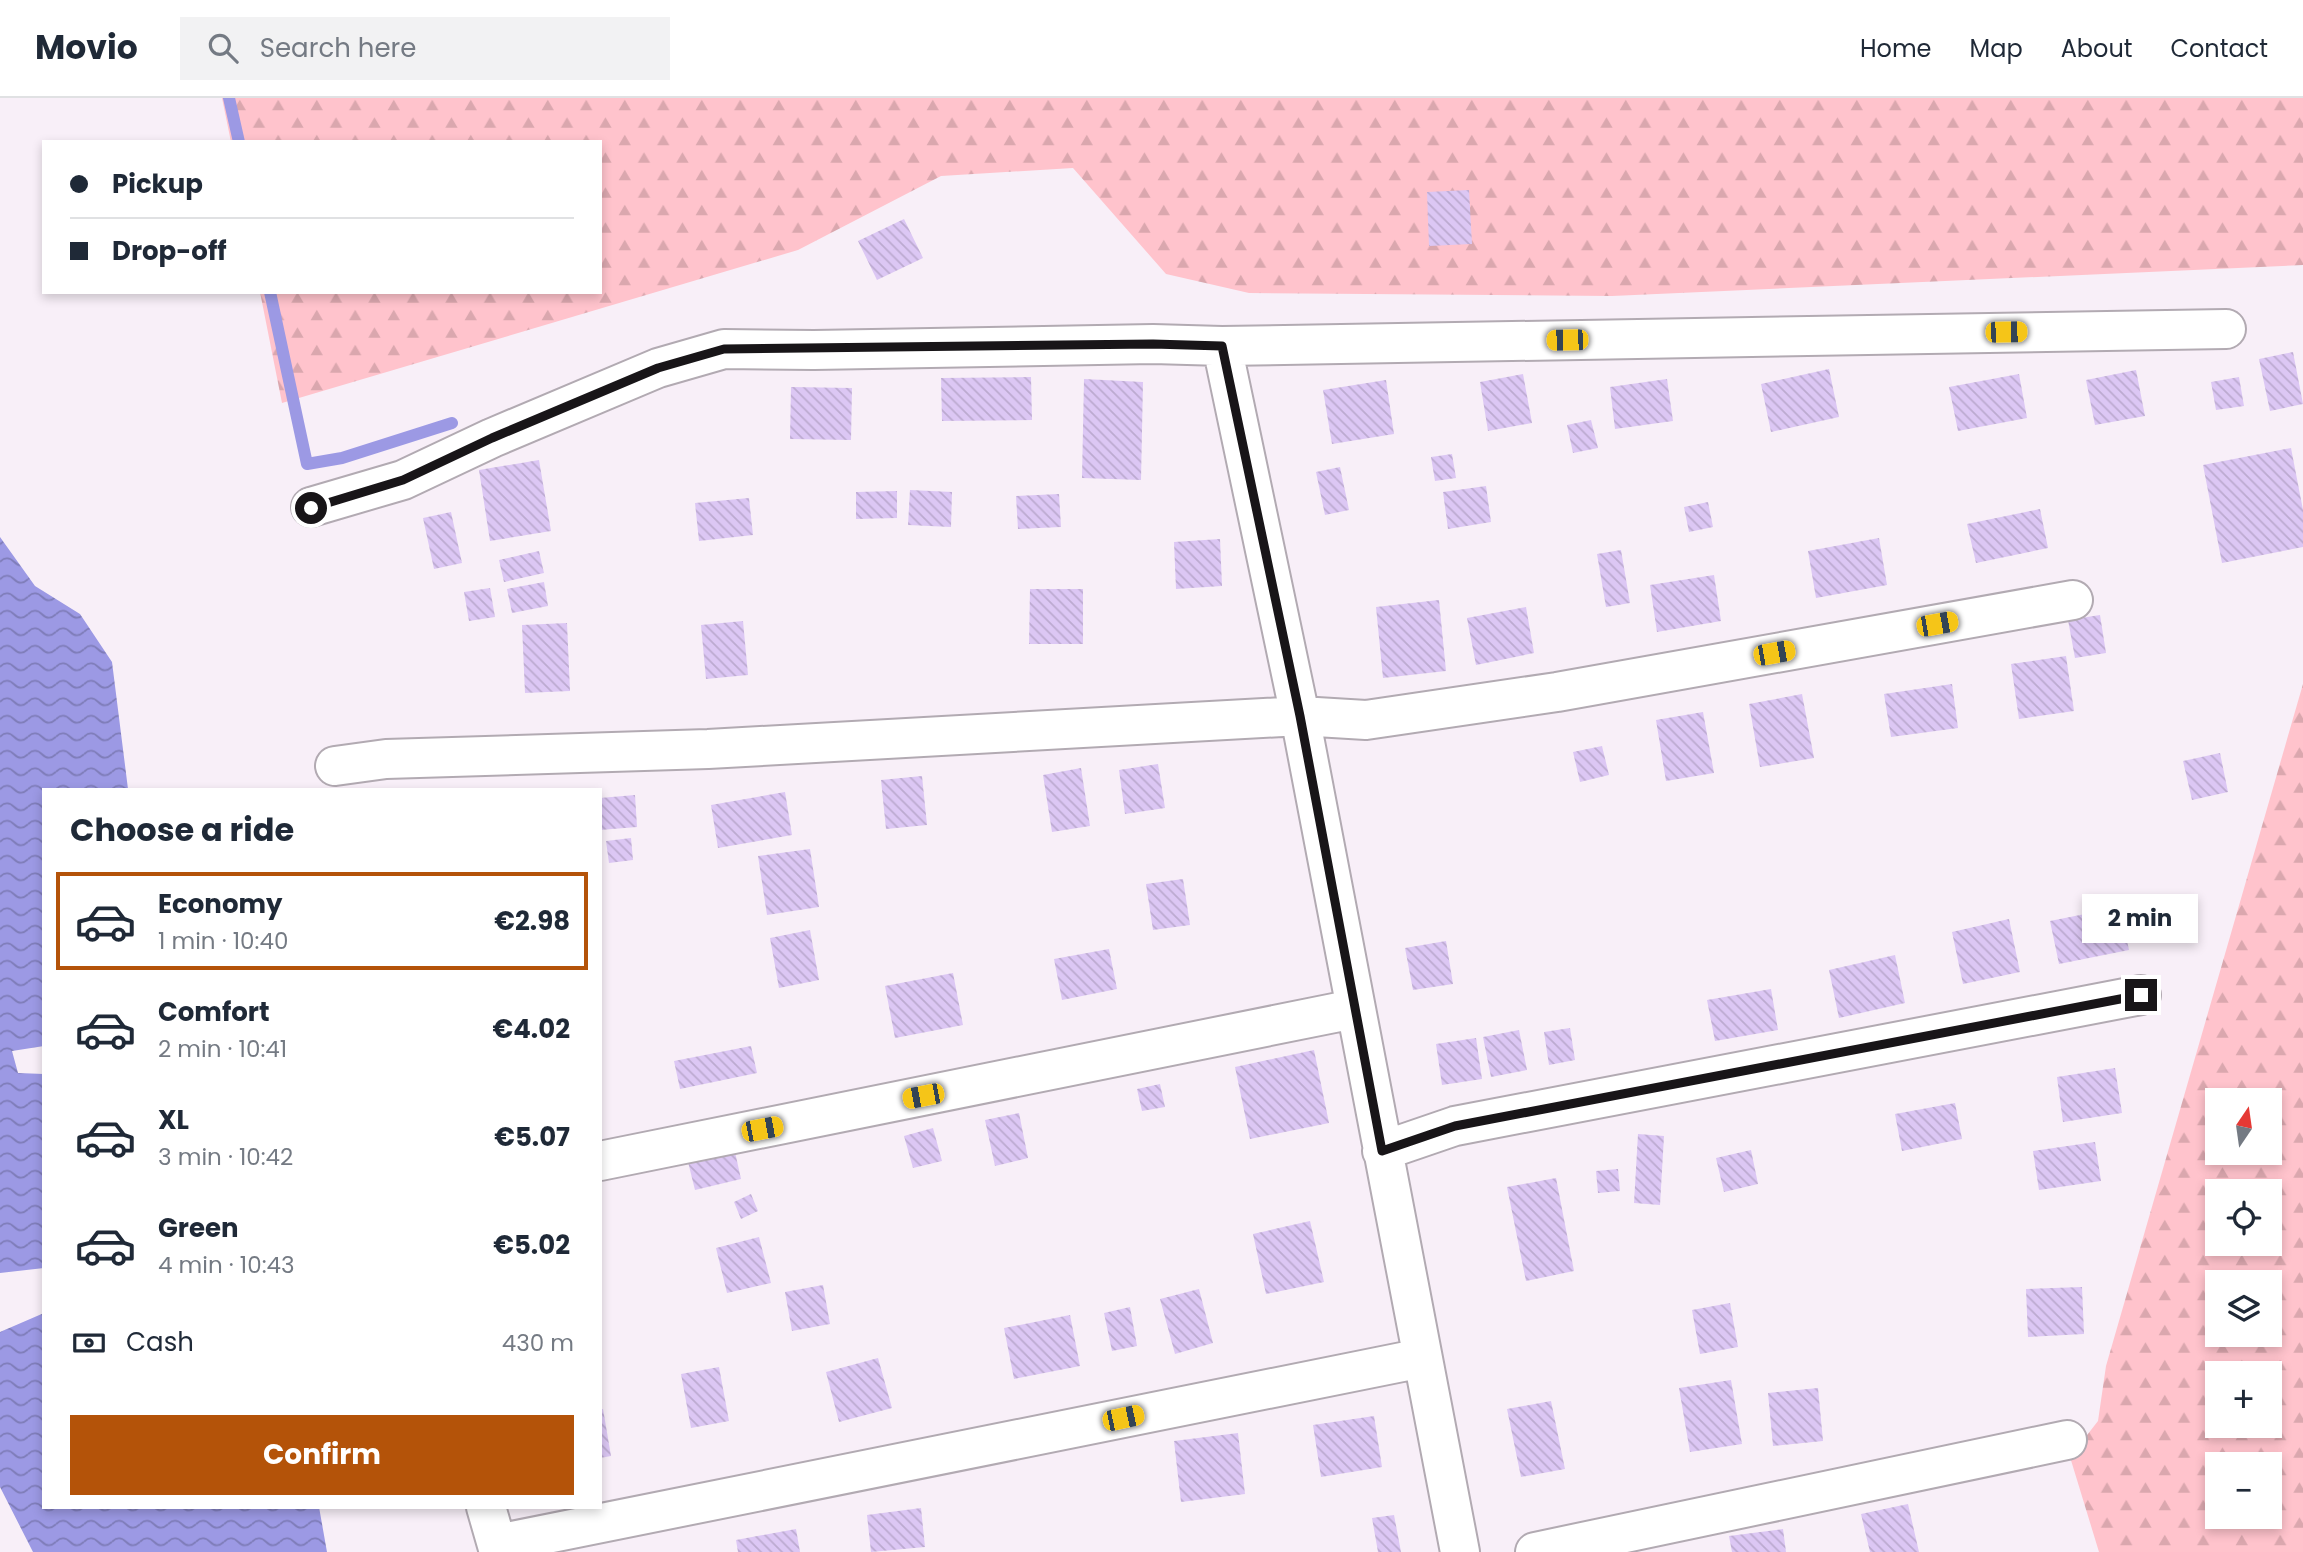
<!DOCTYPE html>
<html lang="en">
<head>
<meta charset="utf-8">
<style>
	:root { --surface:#fff; --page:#f2f2f3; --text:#1f2937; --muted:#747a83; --line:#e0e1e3; --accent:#b45309 }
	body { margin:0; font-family:Poppins,sans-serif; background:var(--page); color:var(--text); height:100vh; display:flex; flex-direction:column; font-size:26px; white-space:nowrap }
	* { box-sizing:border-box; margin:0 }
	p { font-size:23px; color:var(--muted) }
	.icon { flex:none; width:38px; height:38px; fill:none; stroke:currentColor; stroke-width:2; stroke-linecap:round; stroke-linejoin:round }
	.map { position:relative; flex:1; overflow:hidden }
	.side { position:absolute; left:42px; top:690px; width:560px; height:721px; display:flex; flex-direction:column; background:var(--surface); border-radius:0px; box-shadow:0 4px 10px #0003 }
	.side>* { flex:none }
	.hud { position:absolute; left:42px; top:42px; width:560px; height:154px; border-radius:0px; box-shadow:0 4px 10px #0003; display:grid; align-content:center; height:154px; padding:0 28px; background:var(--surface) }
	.needle { width:46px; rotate:13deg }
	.buttons { position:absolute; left:2205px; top:990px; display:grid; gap:14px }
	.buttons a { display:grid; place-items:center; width:77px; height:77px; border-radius:0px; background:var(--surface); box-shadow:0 4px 10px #0003; font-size:35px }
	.end { position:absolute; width:32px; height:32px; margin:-16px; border:9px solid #181518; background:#fff; box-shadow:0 0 0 4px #fff }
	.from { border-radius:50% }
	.bubble { position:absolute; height:49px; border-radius:0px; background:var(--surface); box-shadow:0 4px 10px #0003; font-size:23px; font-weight:700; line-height:49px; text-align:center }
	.car { position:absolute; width:21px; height:42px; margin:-21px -10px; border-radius:9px; box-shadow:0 0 5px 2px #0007; background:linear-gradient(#f5c518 24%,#345 0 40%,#f5c518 0 76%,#345 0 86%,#f5c518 0) }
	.hud b { display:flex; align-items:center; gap:24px; height:66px; font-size:26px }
	.hud b+b { border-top:2px solid var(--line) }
	.hud i { width:18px; height:18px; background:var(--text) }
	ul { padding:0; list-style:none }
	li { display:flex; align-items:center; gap:21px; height:98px; margin:0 14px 10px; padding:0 14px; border:4px solid transparent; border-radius:0px }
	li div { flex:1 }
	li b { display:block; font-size:26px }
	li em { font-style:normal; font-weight:700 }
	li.active { border-color:var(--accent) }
	li>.icon { width:63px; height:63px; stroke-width:1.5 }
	h2 { padding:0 28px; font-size:32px; line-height:84px }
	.pay { display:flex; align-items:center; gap:18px; height:77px; padding:0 28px; font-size:26px }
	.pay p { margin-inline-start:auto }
	.button { display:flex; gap:14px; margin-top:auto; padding:14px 28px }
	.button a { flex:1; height:80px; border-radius:0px; background:var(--accent); color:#fff; font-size:28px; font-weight:700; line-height:80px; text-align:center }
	header { display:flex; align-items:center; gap:42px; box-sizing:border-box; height:98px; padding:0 35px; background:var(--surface); border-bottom:2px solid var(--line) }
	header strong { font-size:33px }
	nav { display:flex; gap:38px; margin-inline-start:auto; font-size:24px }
	.search { width:490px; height:63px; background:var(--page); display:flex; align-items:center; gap:18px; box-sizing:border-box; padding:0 24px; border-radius:0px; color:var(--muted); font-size:26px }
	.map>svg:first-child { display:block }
	.forest { fill:url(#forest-firs); fill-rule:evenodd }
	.water { fill:url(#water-waves) }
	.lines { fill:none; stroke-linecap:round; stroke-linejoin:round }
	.stream { stroke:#9c99e4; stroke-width:12 }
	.building { fill:url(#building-back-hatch) }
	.street-casing { stroke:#b2aab2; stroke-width:42 }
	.street { stroke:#fff; stroke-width:38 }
	.route { stroke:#181518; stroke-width:9 }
</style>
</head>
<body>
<header>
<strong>Movio</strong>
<div class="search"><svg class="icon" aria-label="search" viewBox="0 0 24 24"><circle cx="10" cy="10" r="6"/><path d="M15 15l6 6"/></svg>Search here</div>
<nav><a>Home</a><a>Map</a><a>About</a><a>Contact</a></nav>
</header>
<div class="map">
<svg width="2303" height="1454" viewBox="0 0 2303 1454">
	<defs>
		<pattern id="forest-firs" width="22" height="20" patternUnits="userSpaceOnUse" patternTransform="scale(1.75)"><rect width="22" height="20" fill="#ffc3cc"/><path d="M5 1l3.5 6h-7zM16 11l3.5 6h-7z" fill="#daa7ae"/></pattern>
		<pattern id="water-waves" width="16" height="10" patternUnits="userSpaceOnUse" patternTransform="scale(1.75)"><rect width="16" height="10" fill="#9c99e4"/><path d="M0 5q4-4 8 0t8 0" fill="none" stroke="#7e7cb8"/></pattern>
		<pattern id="building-back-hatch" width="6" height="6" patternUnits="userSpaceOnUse" patternTransform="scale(1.75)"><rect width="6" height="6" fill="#dcc7f4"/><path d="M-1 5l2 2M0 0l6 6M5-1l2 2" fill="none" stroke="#bcaad0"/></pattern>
	</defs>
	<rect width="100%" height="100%" fill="#f8eff8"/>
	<path class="forest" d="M222,0H2303V167L1612,198L1249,195L1166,176L1073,70L941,78L798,152L282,305L260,194H600V44H231Z
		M2303,586V1454H2099L2070,1359L2098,1323L2106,1268ZM2217,1003H2270V1055H2217ZM2217,1094H2270V1146H2217ZM2217,1185H2270V1237H2217ZM2217,1276H2270V1328H2217ZM2217,1367H2270V1419H2217Z"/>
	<path class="water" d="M0,439L35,488L80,516L112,564L128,691H44V948L12,953L18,975L44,976V1170L0,1175Z
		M44,1215V1409H319L327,1454H33L0,1389V1234Z"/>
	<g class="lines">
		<path class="stream" d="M229,0L239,44
			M270,194L307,366L342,360L452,325"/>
	</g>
	<path class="building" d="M1469,92L1472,146L1429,148L1427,94Z
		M904,121L923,160L877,182L858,143Z
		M2293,254L2303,306L2270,313L2259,261Z
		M1829,271L1839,319L1771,334L1761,286Z
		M2136,272L2145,318L2095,327L2086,282Z
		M1523,276L1532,325L1488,333L1480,284Z
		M2019,276L2027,320L1958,333L1949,289Z
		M1031,279L1032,322L942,323L941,280Z
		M2239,279L2244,308L2216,312L2211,284Z
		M1084,281L1143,284L1141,382L1082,380Z
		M1667,281L1673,323L1615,331L1610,289Z
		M1386,282L1394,336L1332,346L1323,292Z
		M791,289L852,290L851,342L790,341Z
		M1591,322L1598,350L1573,355L1567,327Z
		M2291,350L2303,412V449L2222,465L2203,367Z
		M1452,356L1456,380L1435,383L1431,359Z
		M539,362L551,433L490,443L479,372Z
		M1340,369L1349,412L1325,417L1316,374Z
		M1486,388L1491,424L1448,431L1443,394Z
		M910,392L952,394L951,429L908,427Z
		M897,393V420L856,421V394Z
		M1059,396L1061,429L1018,431L1016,398Z
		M749,400L753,437L699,443L695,405Z
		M1708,404L1713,429L1689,434L1684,409Z
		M2040,411L2048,450L1976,465L1967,426Z
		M451,414L462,465L434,471L423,420Z
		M1879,440L1887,487L1816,500L1808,453Z
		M1220,441L1222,488L1176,491L1174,444Z
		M1621,452L1630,505L1606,509L1597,456Z
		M539,453L544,475L504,484L499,462Z
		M1714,477L1721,523L1657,534L1650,487Z
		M544,484L548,508L512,515L507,491Z
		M490,490L495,519L469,523L464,494Z
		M1030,491H1083V546H1029Z
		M1439,502L1446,573L1383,580L1376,509Z
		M1526,509L1534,555L1476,567L1467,520Z
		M2100,517L2106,555L2075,560L2068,522Z
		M743,523L748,577L706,581L701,527Z
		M567,525L570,593L525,595L522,527Z
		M2066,558L2074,613L2019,621L2011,566Z
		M1952,586L1958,630L1891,639L1884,596Z
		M1802,596L1814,660L1760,669L1749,606Z
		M1703,614L1714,675L1666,683L1656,622Z
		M1602,648L1609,677L1580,684L1573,654Z
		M2220,655L2228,694L2192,702L2183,663Z
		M1158,666L1165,710L1125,716L1119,672Z
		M1081,670L1090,728L1052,734L1043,677Z
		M922,678L927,727L886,731L881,682Z
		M785,694L792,737L718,750L711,707Z
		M635,697L637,729L600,732V700Z
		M631,740L633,762L609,765L606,743Z
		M810,751L819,809L767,817L758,758Z
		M1183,781L1190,827L1153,832L1146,786Z
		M2120,809L2129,852L2059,866L2050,823Z
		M2009,821L2020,874L1963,886L1952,834Z
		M810,832L819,882L779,890L770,840Z
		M1446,843L1453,886L1413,892L1405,850Z
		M1109,851L1117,891L1062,902L1054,861Z
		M1895,857L1905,905L1839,920L1829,872Z
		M953,875L963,927L895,940L885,888Z
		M1771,891L1778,932L1715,943L1707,902Z
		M1570,930L1575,962L1549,967L1544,934Z
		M1519,932L1527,972L1491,979L1483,939Z
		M1476,940L1482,981L1442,987L1436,946Z
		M751,948L757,975L680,991L674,963Z
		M1314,952L1329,1025L1250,1041L1235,969Z
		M2115,970L2122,1015L2063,1024L2057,979Z
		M1160,986L1165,1009L1142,1013L1137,991Z
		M1955,1005L1962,1041L1902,1053L1895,1016Z
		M1019,1015L1028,1060L995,1068L985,1022Z
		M933,1030L942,1063L913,1070L904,1038Z
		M1638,1036L1664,1038L1660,1107L1634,1105Z
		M2095,1044L2101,1083L2039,1092L2033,1053Z
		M1751,1052L1758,1086L1724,1094L1716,1060Z
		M735,1054L741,1081L695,1092L688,1064Z
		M1618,1071L1620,1093L1598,1095L1596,1073Z
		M1556,1080L1574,1173L1526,1183L1507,1089Z
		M751,1096L758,1113L741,1121L734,1104Z
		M1310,1123L1324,1184L1266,1196L1253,1136Z
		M759,1139L771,1185L727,1195L716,1150Z
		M823,1187L830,1226L792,1233L785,1194Z
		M2082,1189L2084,1236L2028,1239L2026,1191Z
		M1199,1191L1213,1245L1175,1256L1160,1201Z
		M1730,1205L1738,1249L1700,1256L1692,1212Z
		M1130,1209L1137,1248L1112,1253L1104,1215Z
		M1070,1217L1080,1268L1014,1281L1004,1230Z
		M878,1260L892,1310L839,1324L826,1274Z
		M719,1269L729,1323L691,1330L681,1276Z
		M1731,1282L1742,1346L1690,1354L1679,1290Z
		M1818,1290L1823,1343L1773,1348L1768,1295Z
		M1551,1303L1565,1371L1521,1379L1507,1311Z
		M600,1311H603L611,1358L600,1360Z
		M1374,1318L1382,1369L1321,1379L1313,1327Z
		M1238,1335L1245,1396L1181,1404L1174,1343Z
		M1908,1406L1919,1454H1870L1861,1416Z
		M921,1410L925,1449L871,1454L867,1417Z
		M1394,1417L1401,1454H1378L1372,1420Z
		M796,1431L800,1454H738L736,1442Z
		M1783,1431L1786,1454H1732L1729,1438Z"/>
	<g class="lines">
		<defs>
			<path id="street" d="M1222,248L1300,618L1460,1454
				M311,409L403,382L492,340L658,270L724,251L814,252L1153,246L1222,248L2226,231
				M335,668L386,661L708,651L1300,618L1366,622L1557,594L2073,502
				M1382,1053L1455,1028L2141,897
				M600,1063L1354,911
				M486,1409L499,1454
				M497,1446L1422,1260
				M1535,1454L2067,1342"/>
		</defs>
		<use href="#street" class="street-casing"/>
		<use href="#street" class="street"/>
	</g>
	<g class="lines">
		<path class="route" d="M311,410L403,382L492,340L658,270L724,251L1153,246L1222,248L1300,618L1382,1053L1455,1028L2141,897"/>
	</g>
</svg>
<div class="buttons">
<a><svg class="needle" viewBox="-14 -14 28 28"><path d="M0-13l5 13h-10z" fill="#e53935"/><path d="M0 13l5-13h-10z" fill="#747a83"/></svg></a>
<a><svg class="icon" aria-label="locate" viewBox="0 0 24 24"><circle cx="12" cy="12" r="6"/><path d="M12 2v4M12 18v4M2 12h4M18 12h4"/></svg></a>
<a><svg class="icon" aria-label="layers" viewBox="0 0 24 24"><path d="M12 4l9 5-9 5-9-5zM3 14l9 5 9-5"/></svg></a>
<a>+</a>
<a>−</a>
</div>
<i class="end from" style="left:311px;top:410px"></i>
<i class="end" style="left:2141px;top:897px"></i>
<div class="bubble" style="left:2082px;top:796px;width:116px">2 min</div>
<i class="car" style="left:2006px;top:234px;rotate:89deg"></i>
<i class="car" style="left:1567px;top:242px;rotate:269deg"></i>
<i class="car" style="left:1937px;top:526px;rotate:80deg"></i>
<i class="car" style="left:1774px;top:555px;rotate:80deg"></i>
<i class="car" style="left:923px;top:998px;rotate:259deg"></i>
<i class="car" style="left:762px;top:1031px;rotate:79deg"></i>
<i class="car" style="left:1123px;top:1320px;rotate:78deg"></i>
<div class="hud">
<b><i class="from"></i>Pickup</b>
<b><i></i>Drop-off</b>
</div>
<section class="side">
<h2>Choose a ride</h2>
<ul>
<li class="active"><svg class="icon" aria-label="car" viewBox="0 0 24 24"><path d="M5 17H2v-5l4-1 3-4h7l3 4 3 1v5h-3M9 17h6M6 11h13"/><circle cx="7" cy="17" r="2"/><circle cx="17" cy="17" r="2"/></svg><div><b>Economy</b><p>1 min · 10:40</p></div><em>€2.98</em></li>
<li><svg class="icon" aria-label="car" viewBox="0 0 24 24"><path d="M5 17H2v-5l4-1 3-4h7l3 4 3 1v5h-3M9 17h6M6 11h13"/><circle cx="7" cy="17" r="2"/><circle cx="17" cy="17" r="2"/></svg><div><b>Comfort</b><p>2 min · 10:41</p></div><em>€4.02</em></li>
<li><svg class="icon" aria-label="car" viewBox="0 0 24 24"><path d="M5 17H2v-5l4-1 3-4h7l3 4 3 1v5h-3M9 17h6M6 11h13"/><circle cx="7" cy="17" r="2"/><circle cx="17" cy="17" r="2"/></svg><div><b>XL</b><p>3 min · 10:42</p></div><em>€5.07</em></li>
<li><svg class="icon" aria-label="car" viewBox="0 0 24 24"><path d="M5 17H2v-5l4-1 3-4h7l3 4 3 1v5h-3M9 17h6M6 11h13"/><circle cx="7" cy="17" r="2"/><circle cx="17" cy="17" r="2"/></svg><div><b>Green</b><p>4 min · 10:43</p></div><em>€5.02</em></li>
</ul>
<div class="pay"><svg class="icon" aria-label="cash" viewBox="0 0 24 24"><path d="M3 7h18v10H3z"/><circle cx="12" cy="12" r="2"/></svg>Cash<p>430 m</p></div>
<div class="button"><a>Confirm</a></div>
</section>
</div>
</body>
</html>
